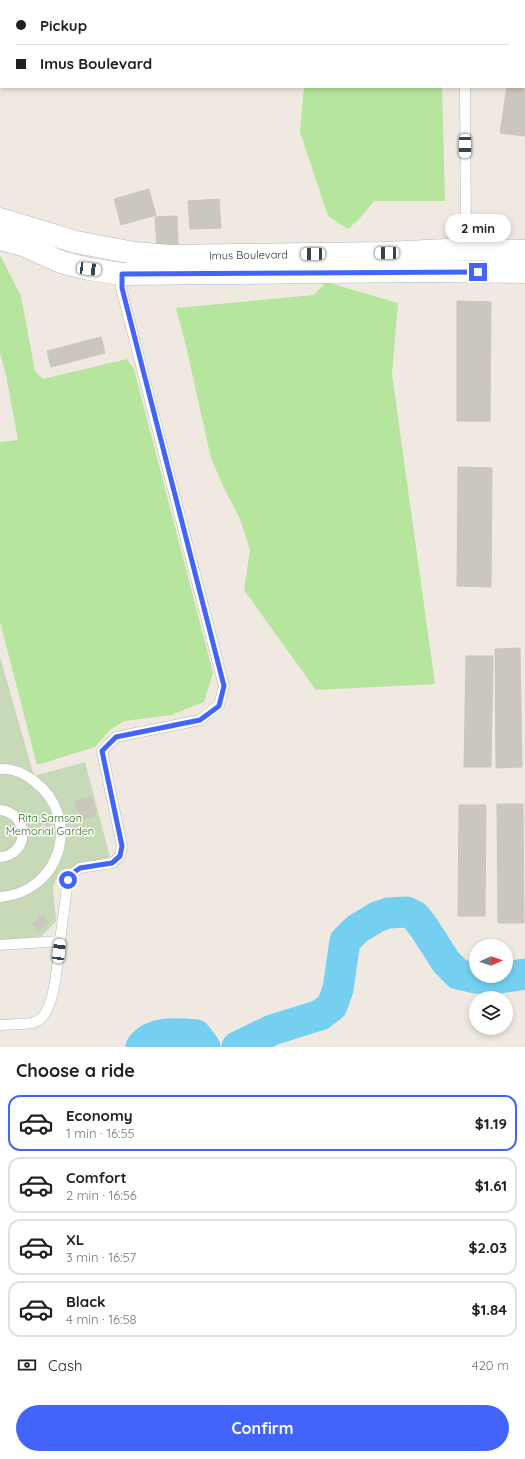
<!DOCTYPE html>
<html lang="en">
<head>
<meta charset="utf-8">
<style>
	:root { --surface:#fff; --page:#f6f6f6; --text:#202124; --muted:#757577; --line:#e0e0e0; --accent:#4264fb }
	body { margin:0; font-family:Quicksand,sans-serif; background:var(--page); color:var(--text); height:100vh; display:flex; flex-direction:column; font-size:15px; white-space:nowrap }
	* { box-sizing:border-box; margin:0 }
	p { font-size:13px; color:var(--muted) }
	.icon { flex:none; width:22px; height:22px; fill:none; stroke:currentColor; stroke-width:2; stroke-linecap:round; stroke-linejoin:round }
	.map { position:relative; height:1047px; overflow:hidden }
	.drawer { display:flex; flex-direction:column; background:var(--surface); flex:1 }
	.drawer>* { flex:none }
	.hud { position:absolute; left:0px; top:0px; width:525px; height:88px; box-shadow:0 2px 6px #0003; display:grid; align-content:center; height:88px; padding:0 16px; background:var(--surface) }
	.needle { width:26px; rotate:87deg }
	.tools { position:absolute; left:469px; top:939px; display:grid; gap:8px }
	.tools a { display:grid; place-items:center; width:44px; height:44px; border-radius:50%; background:var(--surface); box-shadow:0 2px 6px #0003; font-size:20px }
	.end { position:absolute; width:18px; height:18px; margin:-9px; border:5px solid #4264fb; background:#fff; box-shadow:0 0 0 2px #fff }
	.from { border-radius:50% }
	.bubble { position:absolute; height:28px; border-radius:14px; background:var(--surface); box-shadow:0 2px 6px #0003; font-size:13px; font-weight:800; line-height:28px; text-align:center }
	.car { position:absolute; width:12px; height:24px; margin:-12px -6px; border-radius:5px; box-shadow:0 0 3px 1px #0007; background:linear-gradient(#fff 24%,#345 0 40%,#fff 0 76%,#345 0 86%,#fff 0) }
	.hud b { display:flex; align-items:center; gap:14px; height:38px; font-size:15px }
	.hud b+b { border-top:1px solid var(--line) }
	.hud i { width:10px; height:10px; background:var(--text) }
	ul { padding:0; list-style:none }
	li { display:flex; align-items:center; gap:12px; height:56px; margin:0 8px 6px; padding:0 8px; border:2px solid var(--line); border-radius:12px }
	li div { flex:1 }
	li b { display:block; font-size:15px }
	li em { font-style:normal; font-weight:800 }
	li.on { border-color:var(--accent) }
	li>.icon { width:36px; height:36px; stroke-width:1.5 }
	h2 { padding:0 16px; font-size:18px; line-height:48px }
	.pay { display:flex; align-items:center; gap:10px; height:44px; padding:0 16px; font-size:15px }
	.pay p { margin-inline-start:auto }
	.button { display:flex; gap:8px; margin-top:auto; padding:8px 16px }
	.button a { flex:1; height:46px; border-radius:24px; background:var(--accent); color:#fff; font-size:16px; font-weight:800; line-height:46px; text-align:center }
	.map>svg:first-child { display:block }
	.green { fill:#b6e59e }
	.cemetery { fill:#c8d9b8 }
	.lines { fill:none; stroke-linecap:round; stroke-linejoin:round }
	.river { stroke:#75cff0; stroke-width:31 }
	.building { fill:#cbc7bf; stroke:#cbc5ba }
	.lane-casing { stroke:#b4b7c1; stroke-width:11 }
	.secondary-casing { stroke:#b4b7c1; stroke-width:23 }
	.lane { stroke:#fff; stroke-width:10 }
	.secondary { stroke:#fff; stroke-width:22 }
	.route { stroke:#4264fb; stroke-width:5 }
	.labels { text-anchor:middle; dominant-baseline:central; stroke-width:3; stroke-linejoin:round; paint-order:stroke }
	.street-label { font-size:11px; fill:#2e2e2e; stroke:#fff }
	.park-label { font-size:11px; fill:#2c6e1b; stroke:#fff }
</style>
</head>
<body>
<div class="map">
<svg width="525" height="1047" viewBox="0 0 525 1047">
	<rect width="100%" height="100%" fill="#efe9e1"/>
	<path class="green" d="M304,87H442L445,201H374L359,219L348,229L328,216L300,132Z
		M0,255L21,296L35,371L43,379L127,359L134,369L213,673L204,702L171,715L124,721L110,730L95,747L37,765L0,622V442L18,440L6,375L0,353Z
		M326,282L398,303L392,374L435,684L316,690L244,590L250,550L240,519L224,488L211,458L186,346L176,308L314,295Z"/>
	<path class="cemetery" d="M0,657L34,776L85,762L110,857L80,865L57,877L53,887L56,921L40,938L0,941Z"/>
	<g class="lines">
		<path class="river" d="M141,1047C152,1031 179,1033 196,1035L205,1047
			M237,1047L272,1030L320,1015L332,1006L338,989L345,941L357,929L377,917L388,913L407,912L415,916L425,929L446,962L458,974L475,978L494,979L525,974"/>
	</g>
	<path class="building" d="M507,87L525,89V136L500,133Z
		M149,189L156,215L121,225L114,199Z
		M219,199L221,228L190,229L188,201Z
		M177,216L178,245L157,246L155,217Z
		M457,301L491,302L490,421H457Z
		M101,337L105,353L51,367L47,351Z
		M458,467L492,468L491,587L457,586Z
		M520,648L522,767L496,768L495,649Z
		M466,656H493L491,767H464Z
		M91,797L96,815L81,819L75,801Z
		M497,804H523L524,923H498Z
		M459,805H486L485,916H458Z
		M42,915L48,922L39,931L33,924Z"/>
	<g class="lines">
		<defs>
			<path id="lane" d="M464,0V1
				M465,87L466,251
				M0,769C12,768 25,774 34,781C83,818 61,892 0,897
				M0,810C30,813 30,855 0,857
				M0,945L60,941L68,880L73,873L80,868L112,863L120,856L122,846L102,751L116,737L200,720L219,705L224,686L121,288L122,274
				M0,1025C9,1024 27,1025 35,1022C56,1015 57,961 60,941"/>
			<g id="secondary">
				<path id="s1" d="M0,219L76,242L134,253L170,256L387,253L466,249L525,251"/>
				<path d="M0,239L23,245L61,262L89,269L122,274L420,271L525,272"/>
			</g>
		</defs>
		<use href="#lane" class="lane-casing"/>
		<use href="#secondary" class="secondary-casing"/>
		<use href="#lane" class="lane"/>
		<use href="#secondary" class="secondary"/>
	</g>
	<g class="lines">
		<path class="route" d="M68,880L73,873L80,868L112,863L120,856L122,846L102,751L116,737L200,720L219,706L224,686L122,288V274L478,272"/>
	</g>
	<g class="labels">
		<g class="street-label">
			<text stroke="none"><textPath href="#s1" startOffset="253">Imus Boulevard</textPath></text>
		</g>
		<g class="park-label">
			<text x="50" y="818">Rita Samson<tspan x="50" dy="13">Memorial Garden</tspan></text>
		</g>
	</g>
</svg>
<div class="tools">
<a><svg class="needle" viewBox="-14 -14 28 28"><path d="M0-13l5 13h-10z" fill="#e53935"/><path d="M0 13l5-13h-10z" fill="#757577"/></svg></a>
<a><svg class="icon" aria-label="layers" viewBox="0 0 24 24"><path d="M12 4l9 5-9 5-9-5zM3 14l9 5 9-5"/></svg></a>
</div>
<i class="end from" style="left:68px;top:880px"></i>
<i class="end" style="left:478px;top:272px"></i>
<div class="bubble" style="left:445px;top:214px;width:66px">2 min</div>
<i class="car" style="left:465px;top:146px;rotate:180deg"></i>
<i class="car" style="left:387px;top:253px;rotate:270deg"></i>
<i class="car" style="left:313px;top:254px;rotate:269deg"></i>
<i class="car" style="left:89px;top:269px;rotate:97deg"></i>
<i class="car" style="left:59px;top:951px;rotate:7deg"></i>
<div class="hud">
<b><i class="from"></i>Pickup</b>
<b><i></i>Imus Boulevard</b>
</div>
</div>
<section class="drawer">
<h2>Choose a ride</h2>
<ul>
<li class="on"><svg class="icon" aria-label="car" viewBox="0 0 24 24"><path d="M5 17H2v-5l4-1 3-4h7l3 4 3 1v5h-3M9 17h6M6 11h13"/><circle cx="7" cy="17" r="2"/><circle cx="17" cy="17" r="2"/></svg><div><b>Economy</b><p>1 min · 16:55</p></div><em>$1.19</em></li>
<li><svg class="icon" aria-label="car" viewBox="0 0 24 24"><path d="M5 17H2v-5l4-1 3-4h7l3 4 3 1v5h-3M9 17h6M6 11h13"/><circle cx="7" cy="17" r="2"/><circle cx="17" cy="17" r="2"/></svg><div><b>Comfort</b><p>2 min · 16:56</p></div><em>$1.61</em></li>
<li><svg class="icon" aria-label="car" viewBox="0 0 24 24"><path d="M5 17H2v-5l4-1 3-4h7l3 4 3 1v5h-3M9 17h6M6 11h13"/><circle cx="7" cy="17" r="2"/><circle cx="17" cy="17" r="2"/></svg><div><b>XL</b><p>3 min · 16:57</p></div><em>$2.03</em></li>
<li><svg class="icon" aria-label="car" viewBox="0 0 24 24"><path d="M5 17H2v-5l4-1 3-4h7l3 4 3 1v5h-3M9 17h6M6 11h13"/><circle cx="7" cy="17" r="2"/><circle cx="17" cy="17" r="2"/></svg><div><b>Black</b><p>4 min · 16:58</p></div><em>$1.84</em></li>
</ul>
<div class="pay"><svg class="icon" aria-label="cash" viewBox="0 0 24 24"><path d="M3 7h18v10H3z"/><circle cx="12" cy="12" r="2"/></svg>Cash<p>420 m</p></div>
<div class="button"><a>Confirm</a></div>
</section>
</body>
</html>
